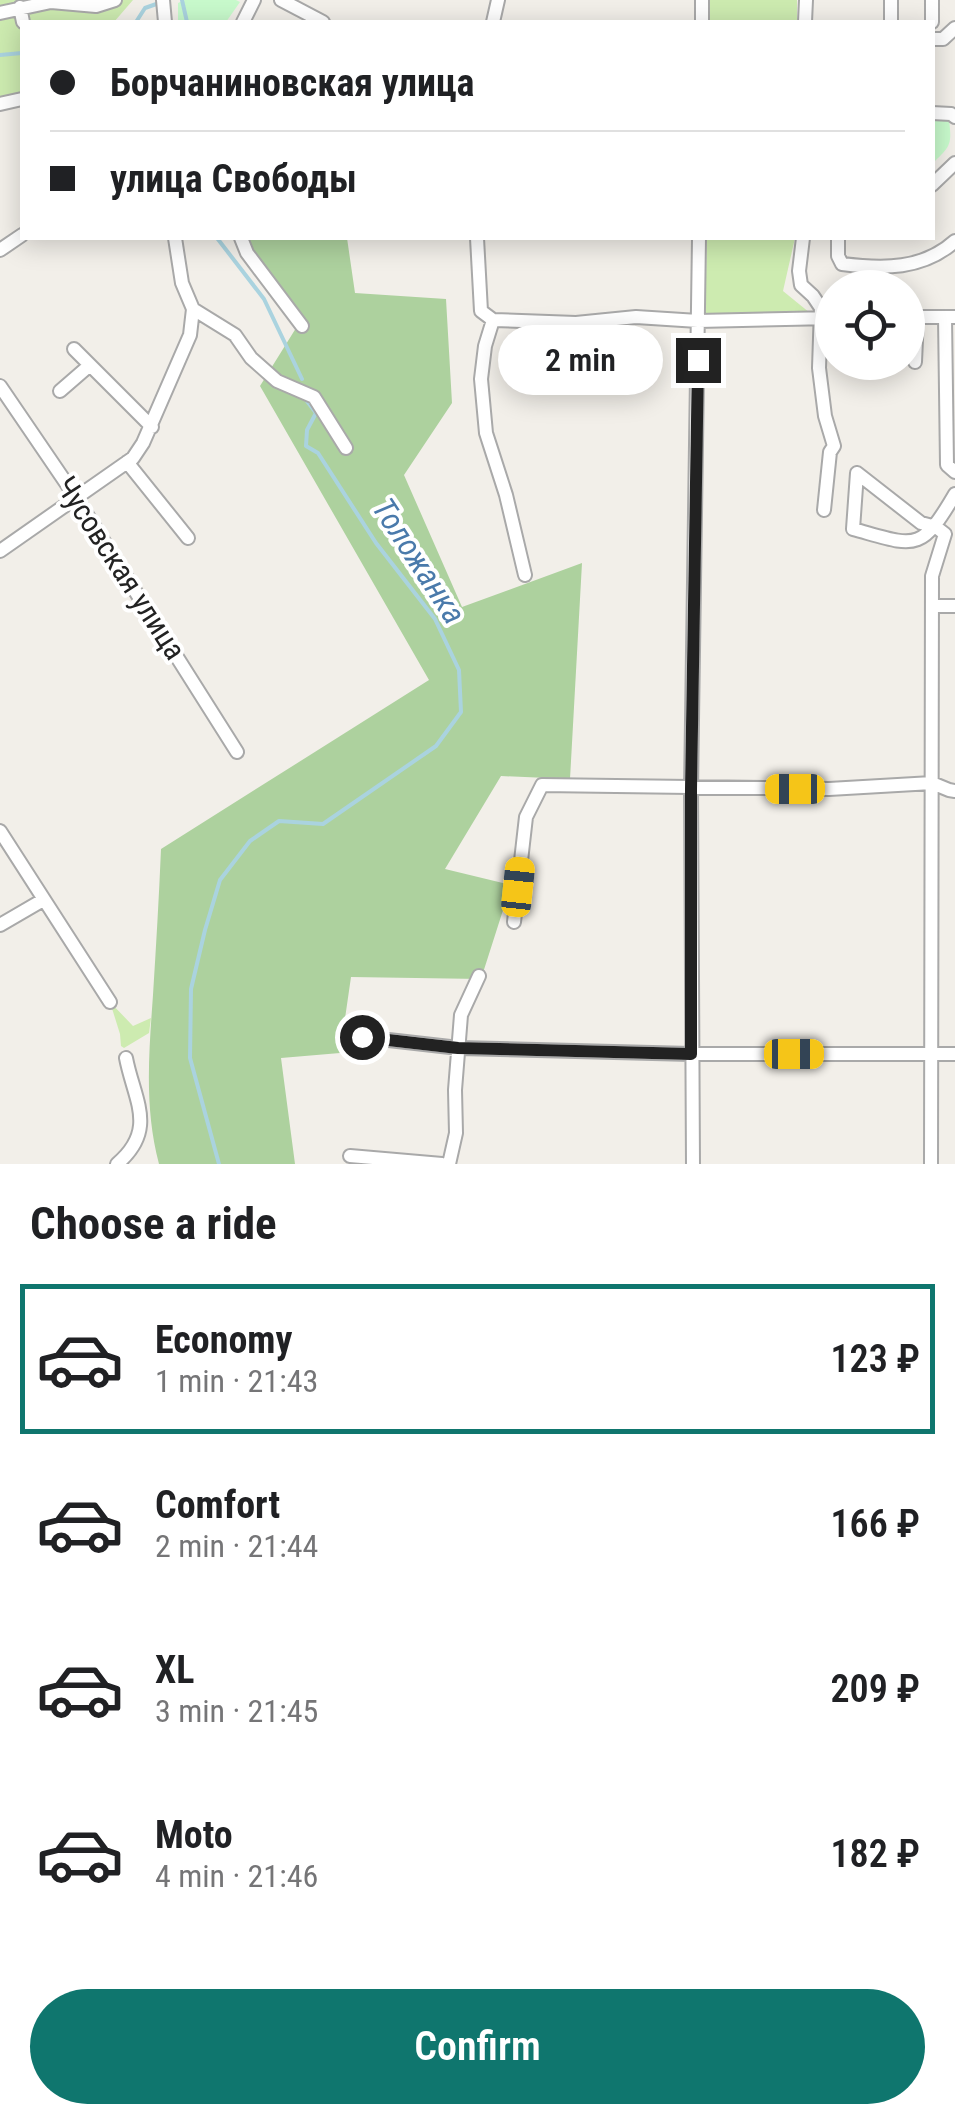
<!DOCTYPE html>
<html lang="en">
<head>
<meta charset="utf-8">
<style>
	:root { --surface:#fff; --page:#f2f2f2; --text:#202124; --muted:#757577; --line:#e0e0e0; --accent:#0f766e }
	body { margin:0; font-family:"Roboto Condensed",sans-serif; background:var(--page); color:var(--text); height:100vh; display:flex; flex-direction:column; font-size:38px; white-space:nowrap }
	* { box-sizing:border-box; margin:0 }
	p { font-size:32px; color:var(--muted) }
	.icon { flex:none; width:55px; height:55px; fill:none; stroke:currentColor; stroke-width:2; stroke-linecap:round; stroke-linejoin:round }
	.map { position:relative; height:1164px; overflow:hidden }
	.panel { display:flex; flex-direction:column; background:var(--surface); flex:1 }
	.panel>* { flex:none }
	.top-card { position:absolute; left:20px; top:20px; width:915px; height:220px; border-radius:0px; box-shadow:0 5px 25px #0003; display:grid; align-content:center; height:220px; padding:0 30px; background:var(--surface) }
	.buttons { position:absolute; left:815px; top:270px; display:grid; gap:20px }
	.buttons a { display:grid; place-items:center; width:110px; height:110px; border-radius:50%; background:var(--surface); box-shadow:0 5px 25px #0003; font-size:50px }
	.end { position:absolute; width:45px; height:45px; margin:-22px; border:12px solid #222; background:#fff; box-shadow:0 0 0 5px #fff }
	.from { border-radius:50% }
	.bubble { position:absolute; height:70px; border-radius:35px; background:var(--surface); box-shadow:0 5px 25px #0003; font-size:32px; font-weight:600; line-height:70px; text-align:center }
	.car { position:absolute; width:30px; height:60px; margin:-30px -15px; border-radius:12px; box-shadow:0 0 8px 2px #0007; background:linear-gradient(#f5c518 24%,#345 0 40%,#f5c518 0 76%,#345 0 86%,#f5c518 0) }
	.top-card b { display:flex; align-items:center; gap:35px; height:95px; font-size:38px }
	.top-card b+b { border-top:2px solid var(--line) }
	.top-card i { width:25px; height:25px; background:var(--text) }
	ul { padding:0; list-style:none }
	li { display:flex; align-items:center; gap:30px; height:150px; margin:0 20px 15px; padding:0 10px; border:5px solid transparent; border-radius:0px }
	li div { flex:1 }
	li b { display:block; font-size:38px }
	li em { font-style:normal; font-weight:600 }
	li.selected { border-color:var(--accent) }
	li>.icon { width:90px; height:90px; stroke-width:1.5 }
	h2 { padding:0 30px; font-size:45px; line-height:120px }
	.action { display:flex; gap:20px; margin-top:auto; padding:20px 30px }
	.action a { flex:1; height:115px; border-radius:60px; background:var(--accent); color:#fff; font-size:40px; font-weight:600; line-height:115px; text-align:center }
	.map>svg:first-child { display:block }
	.grass { fill:#cdebb0 }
	.forest { fill:#add19e }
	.park { fill:#c8facc }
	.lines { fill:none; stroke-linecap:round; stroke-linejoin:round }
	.stream { stroke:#aad3df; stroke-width:4 }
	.minor-casing { stroke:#a9a9a9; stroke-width:16 }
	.minor { stroke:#fff; stroke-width:12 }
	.route { stroke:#222; stroke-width:12 }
	.labels { text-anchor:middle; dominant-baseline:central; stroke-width:8; stroke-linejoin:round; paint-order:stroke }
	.street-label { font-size:30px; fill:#222; stroke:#fff }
	.water-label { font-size:32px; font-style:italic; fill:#4a7aab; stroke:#fff }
</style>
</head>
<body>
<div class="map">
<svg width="955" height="1164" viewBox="0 0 955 1164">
	<rect width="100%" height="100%" fill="#f2efe9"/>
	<path class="grass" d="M0,0H133L114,22H22V97L0,101Z
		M710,0H797V22H710Z
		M707,238H795L783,291L810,313L705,316Z
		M110,1002L133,1026L151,1018L149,1033L124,1048L121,1046L120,1034Z"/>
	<path class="forest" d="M240,238H347L355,293L446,299L452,403L404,475L462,607L582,563L570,779L501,776L445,869L511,885L481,979L351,977L340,1053L281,1058L295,1164H159C144,1108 149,1052 153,995C156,946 159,898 161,849L429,680L260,386L301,320Z"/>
	<path class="park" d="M185,0H236L240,2L226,22H178V3Z
		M933,118L949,120C952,144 951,146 933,163Z"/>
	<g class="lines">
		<path class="stream" d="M182,0L187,22
			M136,22L145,8L162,2
			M0,55L22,53
			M217,238L264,299L302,379
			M219,1164L190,1058L191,989L205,930L220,880L250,841L279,821L323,824L436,746L461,712L459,670L435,619L376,543L318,453L306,446L307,430L316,413L304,397"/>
		<defs>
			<path id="minor" d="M163,0L165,22
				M281,0L323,22
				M20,7L23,22
				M0,13L51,2L96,6L115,0
				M243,22L254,0
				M493,22L498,0
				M702,22V0
				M805,22L806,0
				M891,22V0
				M932,22V0
				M932,39H943L955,28
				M0,104L22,99
				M932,113L951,114L955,117
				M932,185L955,163
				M241,238L247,253L302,326
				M477,238L481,311L493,320L576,323L636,317L698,321L832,318
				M803,238L799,271L801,285L813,296L821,308L819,368L825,416L834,446L830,452L824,510
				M838,238V256L842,264C883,269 923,270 955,241
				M0,250L22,235
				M193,309L235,335L251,358L277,381L314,397L346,448
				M908,317H955
				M945,317L947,465L955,472
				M493,320L485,346L481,379L486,433L506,495L525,575
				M74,349L152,427
				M915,362L917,317
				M0,386L77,499L237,752
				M60,391L90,365
				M127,462L188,538
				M857,473L853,529C915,546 920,554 955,494
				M857,473L921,523L936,527
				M0,551L133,458L143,443L190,335L193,309L182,283L175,238
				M932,606H955
				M0,831L110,1002
				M514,922L526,817L542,785L829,789L932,783L949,790L955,791
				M0,925L43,900
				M362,1037L459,1048L691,1054H955
				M350,1156L442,1164
				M117,1164C158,1129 134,1100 126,1058
				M449,1164L456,1133L455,1090L461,1015L479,976
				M693,1164L691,789L699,238
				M931,1164L932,576L945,534L936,527"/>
		</defs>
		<use href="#minor" class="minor-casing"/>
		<use href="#minor" class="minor"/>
	</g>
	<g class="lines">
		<path class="route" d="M362,1037L458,1048L691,1054V789L698,360"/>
	</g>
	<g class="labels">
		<g class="street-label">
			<text transform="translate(121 568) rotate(57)">Чусовская улица</text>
		</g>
		<g class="water-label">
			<text transform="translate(419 561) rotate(57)">Толожанка</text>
		</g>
	</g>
</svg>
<div class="buttons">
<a><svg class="icon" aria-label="locate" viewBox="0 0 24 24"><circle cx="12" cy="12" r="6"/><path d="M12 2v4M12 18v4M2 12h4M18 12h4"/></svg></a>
</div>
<i class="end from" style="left:362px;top:1037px"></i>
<i class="end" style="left:698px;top:360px"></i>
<div class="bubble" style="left:498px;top:325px;width:165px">2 min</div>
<i class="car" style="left:795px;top:789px;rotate:270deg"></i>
<i class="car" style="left:518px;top:887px;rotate:6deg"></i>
<i class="car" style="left:794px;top:1054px;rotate:90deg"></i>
<div class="top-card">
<b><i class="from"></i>Борчаниновская улица</b>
<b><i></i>улица Свободы</b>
</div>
</div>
<section class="panel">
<h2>Choose a ride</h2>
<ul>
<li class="selected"><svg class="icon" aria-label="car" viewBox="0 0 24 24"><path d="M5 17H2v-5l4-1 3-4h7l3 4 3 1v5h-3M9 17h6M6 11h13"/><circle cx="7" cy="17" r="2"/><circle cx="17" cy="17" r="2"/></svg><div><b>Economy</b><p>1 min · 21:43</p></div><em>123 ₽</em></li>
<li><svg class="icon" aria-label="car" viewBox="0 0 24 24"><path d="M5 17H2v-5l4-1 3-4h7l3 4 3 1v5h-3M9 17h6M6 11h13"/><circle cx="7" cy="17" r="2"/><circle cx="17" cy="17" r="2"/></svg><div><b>Comfort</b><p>2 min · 21:44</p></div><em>166 ₽</em></li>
<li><svg class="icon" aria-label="car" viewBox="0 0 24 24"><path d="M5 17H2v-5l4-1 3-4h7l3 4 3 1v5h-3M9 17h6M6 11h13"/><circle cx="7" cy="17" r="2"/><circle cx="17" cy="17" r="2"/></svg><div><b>XL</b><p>3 min · 21:45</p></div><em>209 ₽</em></li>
<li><svg class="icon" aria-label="car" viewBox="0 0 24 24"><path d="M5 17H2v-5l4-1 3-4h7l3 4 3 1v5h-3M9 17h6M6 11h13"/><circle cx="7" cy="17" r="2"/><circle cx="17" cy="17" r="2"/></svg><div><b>Moto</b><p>4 min · 21:46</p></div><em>182 ₽</em></li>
</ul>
<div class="action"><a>Confirm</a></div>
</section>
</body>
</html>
